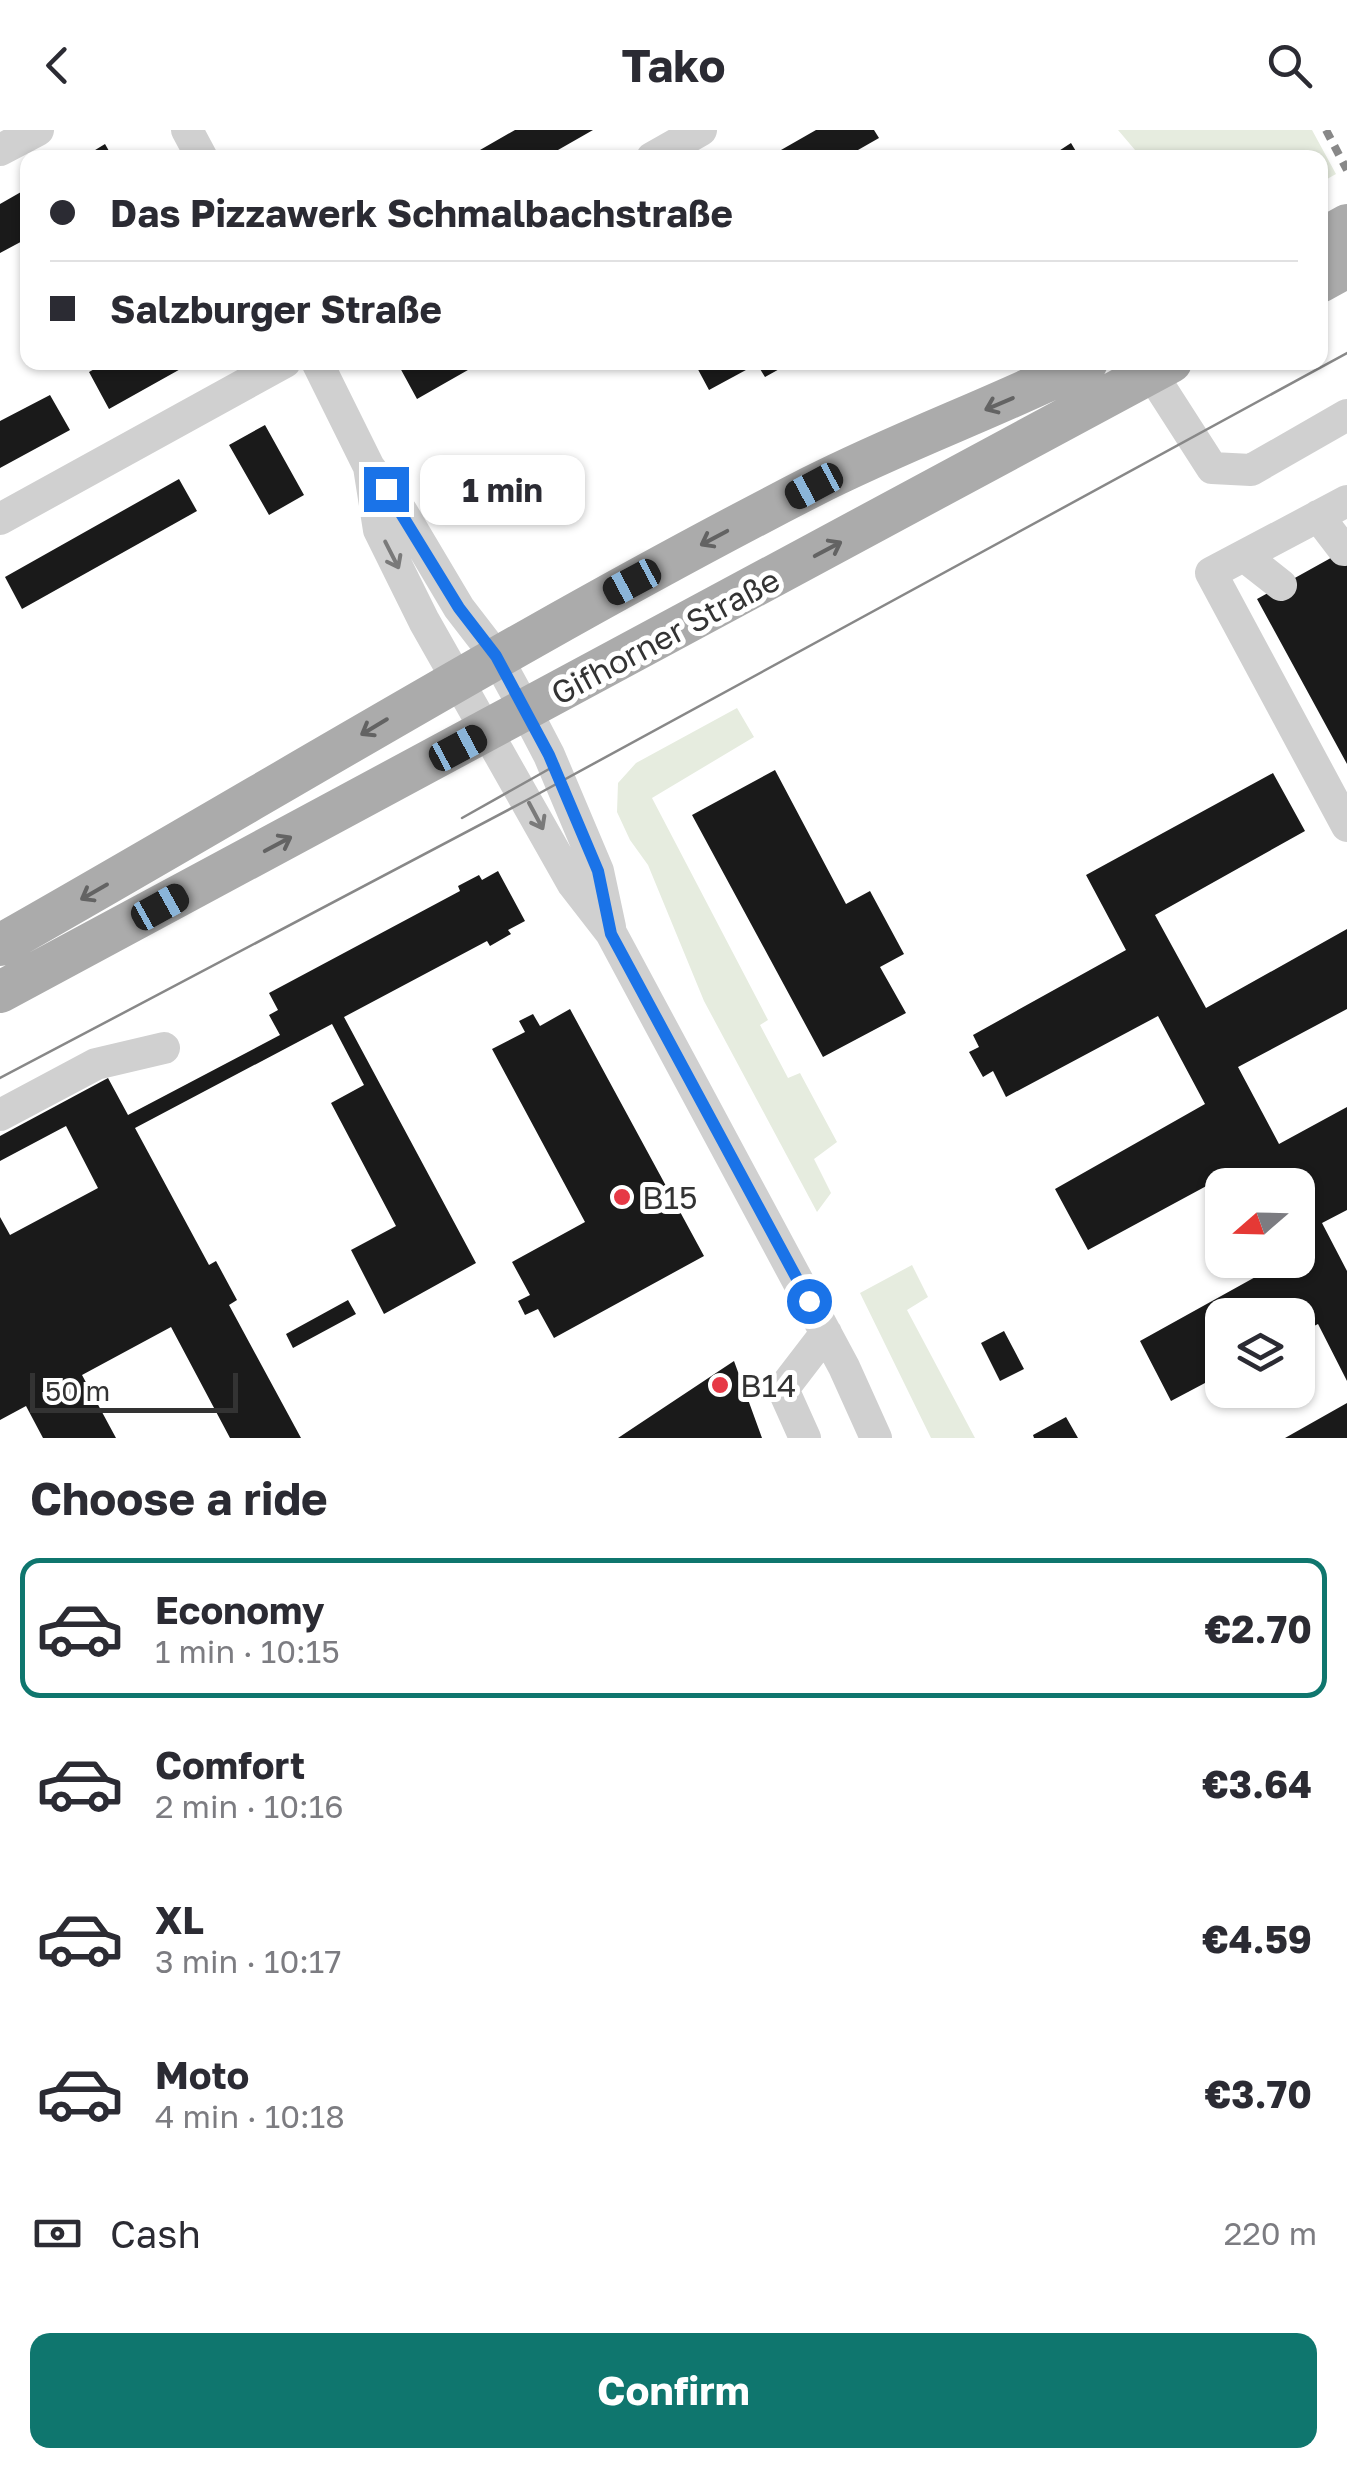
<!DOCTYPE html>
<html lang="en">
<head>
<meta charset="utf-8">
<style>
	:root { --surface:#fff; --page:#f2f2f3; --text:#2b2b33; --muted:#7c7c81; --line:#e1e1e2; --accent:#0f766e }
	body { margin:0; font-family:"Golos Text",sans-serif; background:var(--page); color:var(--text); height:100vh; display:flex; flex-direction:column; font-size:38px; white-space:nowrap }
	* { box-sizing:border-box; margin:0 }
	p { font-size:32px; color:var(--muted) }
	.icon { flex:none; width:55px; height:55px; fill:none; stroke:currentColor; stroke-width:2; stroke-linecap:round; stroke-linejoin:round }
	.map { position:relative; height:1308px; overflow:hidden }
	.drawer { display:flex; flex-direction:column; background:var(--surface); flex:1 }
	.drawer>* { flex:none }
	.hud { position:absolute; left:20px; top:20px; width:1308px; height:220px; border-radius:20px; box-shadow:0 2px 8px #0004; display:grid; align-content:center; height:220px; padding:0 30px; background:var(--surface) }
	.needle { width:65px; rotate:250deg }
	.buttons { position:absolute; left:1205px; top:1038px; display:grid; gap:20px }
	.buttons a { display:grid; place-items:center; width:110px; height:110px; border-radius:20px; background:var(--surface); box-shadow:0 2px 8px #0004; font-size:50px }
	.scale { position:absolute; left:30px; bottom:25px; width:208px; box-sizing:border-box; padding-left:10px; border:5px solid #333; border-top:0; font-size:28px; line-height:35px; white-space:nowrap; color:#333; -webkit-text-stroke:8px #fff; paint-order:stroke }
	.end { position:absolute; width:45px; height:45px; margin:-22px; border:12px solid #1a73e8; background:#fff; box-shadow:0 0 0 5px #fff }
	.from { border-radius:50% }
	.bubble { position:absolute; height:70px; border-radius:20px; background:var(--surface); box-shadow:0 2px 8px #0004; font-size:32px; font-weight:700; line-height:70px; text-align:center }
	.car { position:absolute; width:30px; height:60px; margin:-30px -15px; border-radius:12px; box-shadow:0 0 8px 2px #0007; background:linear-gradient(#222 24%,#8ab4d8 0 40%,#222 0 76%,#8ab4d8 0 86%,#222 0) }
	.hud b { display:flex; align-items:center; gap:35px; height:95px; font-size:38px }
	.hud b+b { border-top:2px solid var(--line) }
	.hud i { width:25px; height:25px; background:var(--text) }
	ul { padding:0; list-style:none }
	li { display:flex; align-items:center; gap:30px; height:140px; margin:0 20px 15px; padding:0 10px; border:5px solid transparent; border-radius:20px }
	li div { flex:1 }
	li b { display:block; font-size:38px }
	li em { font-style:normal; font-weight:700 }
	li.current { border-color:var(--accent) }
	li>.icon { width:90px; height:90px; stroke-width:1.5 }
	h2 { padding:0 30px; font-size:45px; line-height:120px }
	.pay { display:flex; align-items:center; gap:25px; height:110px; padding:0 30px; font-size:38px }
	.pay p { margin-inline-start:auto }
	.cta { display:flex; gap:20px; margin-top:auto; padding:20px 30px }
	.cta a { flex:1; height:115px; border-radius:20px; background:var(--accent); color:#fff; font-size:40px; font-weight:700; line-height:115px; text-align:center }
	header { display:flex; justify-content:space-between; align-items:center; height:130px; padding:0 30px; background:var(--surface); font-size:45px; font-weight:700 }
	.map>svg:first-child { display:block }
	.green { fill:#e6ecdf }
	.building { fill:#1a1a1a }
	.lines { fill:none; stroke-linecap:round; stroke-linejoin:round }
	.minor { stroke:#d0d0d0; stroke-width:32 }
	.major { stroke:#ababab; stroke-width:42 }
	.tram { stroke:#888; stroke-width:2.5 }
	.rail { stroke:#888; stroke-width:8; stroke-dasharray:10 8; stroke-linecap:butt }
	.oneway { stroke:#636363 }
	.oneway2 { stroke:#7a7a7a }
	.route { stroke:#1a73e8; stroke-width:12 }
	.poi-dot { fill:#e63946; stroke:#fff; stroke-width:4 }
	.labels { text-anchor:middle; dominant-baseline:central; stroke-width:10; stroke-linejoin:round; paint-order:stroke }
	.street-label { font-size:32px; fill:#333; stroke:#fff }
	.poi-label { font-size:32px; fill:#333; stroke:#fff; text-anchor:start }
</style>
</head>
<body>
<header><svg class="icon" aria-label="back" viewBox="0 0 24 24"><path d="M15 5l-7 7 7 7"/></svg>Tako<svg class="icon" aria-label="search" viewBox="0 0 24 24"><circle cx="10" cy="10" r="6"/><path d="M15 15l6 6"/></svg></header>
<div class="map">
<svg width="1347" height="1308" viewBox="0 0 1347 1308">
	<rect width="100%" height="100%" fill="#fff"/>
	<path class="green" d="M1118,0H1312L1336,44L1320,53V28L1141,27Z
		M737,578L754,607L652,668L768,890L760,895L788,948L800,943L837,1012L814,1029L831,1063L817,1082L704,871L648,735L630,710L617,682L618,653L636,633Z
		M912,1135L928,1167L907,1180L975,1308H931L860,1163Z"/>
	<path class="building" d="M515,0H593L544,28H484L480,20Z
		M816,0H874L879,8L844,28H767Z
		M1071,13L1080,28H1048Z
		M105,14L113,28H82Z
		M28,58V108L0,123V74Z
		M107,232H193L109,279L89,242Z
		M405,232H482L417,269L399,236Z
		M694,232H792L765,247L757,234L709,260Z
		M50,265L70,300L0,338V291Z
		M265,295L304,365L269,385L229,315Z
		M179,349L197,381L22,479L5,447Z
		M1347,419V634L1257,469Z
		M775,640L846,774L870,761L904,824L880,837L906,883L823,927L692,685Z
		M1273,643L1305,701L1155,785L1206,878L1347,799V879L1238,937L1279,1014L1347,977V1080L1322,1093L1347,1141V1251L1318,1194L1298,1204V1185H1222V1244L1171,1271L1140,1211L1286,1130H1298V1055H1244L1236,1040L1088,1120L1055,1059L1205,974L1158,886L1006,967L993,941L983,947L969,922L979,917L973,905L1126,820L1086,745Z
		M498,741L525,791L508,800L511,804L490,816L487,811L344,887L476,1133L384,1184L351,1120L396,1096L331,973L364,955L332,894L135,998L209,1135L216,1131L237,1170L229,1175L301,1308H230L171,1197L82,1245L116,1308H43L26,1276L0,1290V1087L10,1105L98,1058L66,996L0,1031V1006L108,948L128,985L280,905L269,885L278,880L269,863L460,761L458,756L479,745L482,750Z
		M570,879L704,1126L554,1208L538,1179L525,1185L518,1171L530,1165L512,1132L585,1092L492,919L525,902L519,891L533,884L540,896Z
		M348,1170L356,1184L293,1218L286,1204Z
		M1004,1201L1024,1239L1000,1251L981,1213Z
		M734,1231L762,1308H618L633,1298Z
		M1347,1273V1308H1285Z
		M1066,1287L1078,1308H1034L1033,1305Z"/>
	<g class="lines">
		<path class="minor" d="M187,0L202,28
			M0,20L38,0
			M652,28L701,0
			M317,232L369,337L402,382L459,478L496,526L526,581L549,625L598,741L610,797
			M1151,243L1212,338L1251,340L1347,285
			M369,337L379,400L424,491L573,754L611,803L844,1237L876,1308
			M1347,371L1211,443L1347,696
			M1318,386L1344,420
			M0,389L285,232
			M1244,426L1281,455
			M0,985L96,934L164,918
			M805,1308L783,1259L826,1203"/>
		<path class="major" d="M1320,110L1347,95
			M1320,152L1347,137
			M0,815C270,662 534,499 811,357C901,311 997,277 1087,232
			M0,862L1171,232"/>
		<path class="tram" d="M462,688L558,634
			M0,948L527,670L1347,223"/>
		<path class="rail" d="M1326,0L1347,40"/>
	</g>
	<defs><path id="oneway-shaft" d="M-6 0H5M1.5-3L5.5 0L1.5 3" fill="none" stroke-width="1.6" stroke-linecap="round" stroke-linejoin="round" transform="scale(2.5)"/></defs>
	<g class="oneway">
		<use href="#oneway-shaft" transform="translate(999 274) rotate(157)"/>
		<use href="#oneway-shaft" transform="translate(714 408) rotate(152)"/>
		<use href="#oneway-shaft" transform="translate(828 419) rotate(-28)"/>
		<use href="#oneway-shaft" transform="translate(374 597) rotate(149)"/>
		<use href="#oneway-shaft" transform="translate(278 714) rotate(-28)"/>
		<use href="#oneway-shaft" transform="translate(94 762) rotate(150)"/>
	</g>
	<g class="oneway2">
		<use href="#oneway-shaft" transform="translate(392 425) rotate(63)"/>
		<use href="#oneway-shaft" transform="translate(536 686) rotate(62)"/>
	</g>
	<g class="lines">
		<path class="route" d="M386,359L459,478L496,526L549,625L598,741L611,804L809,1171"/>
	</g>
	<g class="poi-dot">
		<circle cx="622" cy="1067" r="10"/>
		<circle cx="720" cy="1255" r="10"/>
	</g>
	<g class="labels">
		<g class="street-label">
			<text transform="translate(665 506) rotate(-28)">Gifhorner Straße</text>
		</g>
		<g class="poi-label">
			<text x="642" y="1067">B15</text>
			<text x="740" y="1255">B14</text>
		</g>
	</g>
</svg>
<div class="buttons">
<a><svg class="needle" viewBox="-14 -14 28 28"><path d="M0-13l5 13h-10z" fill="#e53935"/><path d="M0 13l5-13h-10z" fill="#7c7c81"/></svg></a>
<a><svg class="icon" aria-label="layers" viewBox="0 0 24 24"><path d="M12 4l9 5-9 5-9-5zM3 14l9 5 9-5"/></svg></a>
</div>
<div class="scale">50 m</div>
<i class="end from" style="left:809px;top:1171px"></i>
<i class="end" style="left:386px;top:359px"></i>
<div class="bubble" style="left:420px;top:325px;width:165px">1 min</div>
<i class="car" style="left:814px;top:356px;rotate:242deg"></i>
<i class="car" style="left:632px;top:452px;rotate:242deg"></i>
<i class="car" style="left:458px;top:618px;rotate:62deg"></i>
<i class="car" style="left:160px;top:777px;rotate:61deg"></i>
<div class="hud">
<b><i class="from"></i>Das Pizzawerk Schmalbachstraße</b>
<b><i></i>Salzburger Straße</b>
</div>
</div>
<section class="drawer">
<h2>Choose a ride</h2>
<ul>
<li class="current"><svg class="icon" aria-label="car" viewBox="0 0 24 24"><path d="M5 17H2v-5l4-1 3-4h7l3 4 3 1v5h-3M9 17h6M6 11h13"/><circle cx="7" cy="17" r="2"/><circle cx="17" cy="17" r="2"/></svg><div><b>Economy</b><p>1 min · 10:15</p></div><em>€2.70</em></li>
<li><svg class="icon" aria-label="car" viewBox="0 0 24 24"><path d="M5 17H2v-5l4-1 3-4h7l3 4 3 1v5h-3M9 17h6M6 11h13"/><circle cx="7" cy="17" r="2"/><circle cx="17" cy="17" r="2"/></svg><div><b>Comfort</b><p>2 min · 10:16</p></div><em>€3.64</em></li>
<li><svg class="icon" aria-label="car" viewBox="0 0 24 24"><path d="M5 17H2v-5l4-1 3-4h7l3 4 3 1v5h-3M9 17h6M6 11h13"/><circle cx="7" cy="17" r="2"/><circle cx="17" cy="17" r="2"/></svg><div><b>XL</b><p>3 min · 10:17</p></div><em>€4.59</em></li>
<li><svg class="icon" aria-label="car" viewBox="0 0 24 24"><path d="M5 17H2v-5l4-1 3-4h7l3 4 3 1v5h-3M9 17h6M6 11h13"/><circle cx="7" cy="17" r="2"/><circle cx="17" cy="17" r="2"/></svg><div><b>Moto</b><p>4 min · 10:18</p></div><em>€3.70</em></li>
</ul>
<div class="pay"><svg class="icon" aria-label="cash" viewBox="0 0 24 24"><path d="M3 7h18v10H3z"/><circle cx="12" cy="12" r="2"/></svg>Cash<p>220 m</p></div>
<div class="cta"><a>Confirm</a></div>
</section>
</body>
</html>
